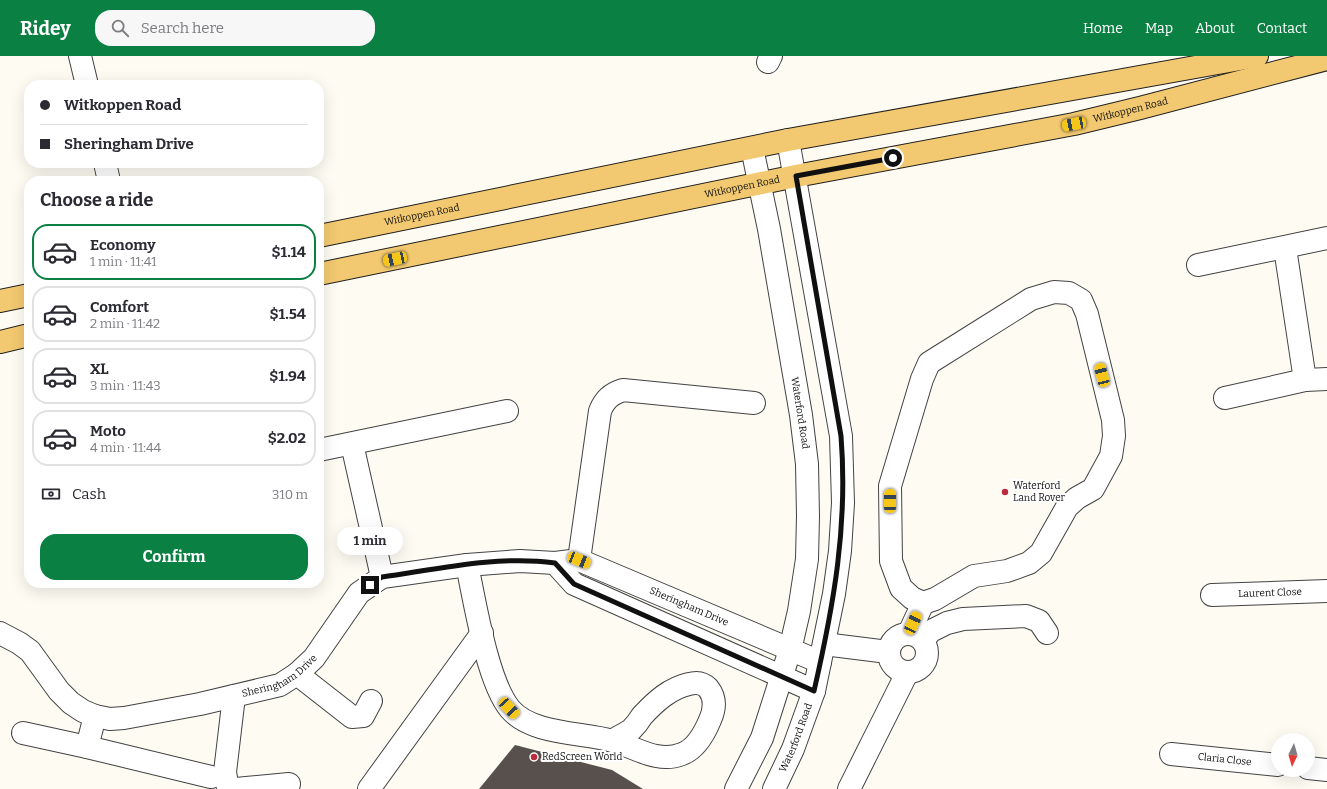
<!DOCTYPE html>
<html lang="en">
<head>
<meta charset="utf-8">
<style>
	:root { --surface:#fff; --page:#f7f7f7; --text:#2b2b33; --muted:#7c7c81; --line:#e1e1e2; --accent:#0b8043 }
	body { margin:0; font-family:Bitter,serif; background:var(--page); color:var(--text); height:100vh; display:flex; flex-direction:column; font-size:15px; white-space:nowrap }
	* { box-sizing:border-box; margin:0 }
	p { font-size:13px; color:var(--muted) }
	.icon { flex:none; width:22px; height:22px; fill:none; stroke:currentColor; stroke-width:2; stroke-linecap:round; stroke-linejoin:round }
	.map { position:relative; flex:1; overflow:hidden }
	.side { position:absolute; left:24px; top:120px; width:300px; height:412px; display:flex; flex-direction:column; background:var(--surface); border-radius:16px; box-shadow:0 4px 16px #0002 }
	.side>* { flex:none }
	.banner { position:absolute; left:24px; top:24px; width:300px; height:88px; border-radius:16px; box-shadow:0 4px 16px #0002; display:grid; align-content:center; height:88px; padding:0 16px; background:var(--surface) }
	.needle { width:26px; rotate:185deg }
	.fabs { position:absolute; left:1271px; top:677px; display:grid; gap:8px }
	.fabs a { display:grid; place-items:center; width:44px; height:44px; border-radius:50%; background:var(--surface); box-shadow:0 4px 16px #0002; font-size:20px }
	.end { position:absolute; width:18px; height:18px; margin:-9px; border:5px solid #101010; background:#fff; box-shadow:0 0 0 2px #fff }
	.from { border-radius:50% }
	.bubble { position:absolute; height:28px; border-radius:14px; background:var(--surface); box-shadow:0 4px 16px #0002; font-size:13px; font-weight:700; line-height:28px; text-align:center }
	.car { position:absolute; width:12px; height:24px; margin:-12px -6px; border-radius:5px; box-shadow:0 0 3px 1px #0007; background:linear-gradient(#f5c518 24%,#345 0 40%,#f5c518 0 76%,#345 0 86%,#f5c518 0) }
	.banner b { display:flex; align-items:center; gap:14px; height:38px; font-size:15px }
	.banner b+b { border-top:1px solid var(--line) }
	.banner i { width:10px; height:10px; background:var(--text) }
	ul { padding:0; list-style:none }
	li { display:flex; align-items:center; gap:12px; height:56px; margin:0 8px 6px; padding:0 8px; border:2px solid var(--line); border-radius:16px }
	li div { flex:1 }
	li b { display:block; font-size:15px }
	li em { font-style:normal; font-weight:700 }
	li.active { border-color:var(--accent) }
	li>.icon { width:36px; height:36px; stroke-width:1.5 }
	h2 { padding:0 16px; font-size:18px; line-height:48px }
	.pay { display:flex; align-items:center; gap:10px; height:44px; padding:0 16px; font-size:15px }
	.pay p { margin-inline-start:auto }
	.action { display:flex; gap:8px; margin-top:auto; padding:8px 16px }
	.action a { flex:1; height:46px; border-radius:16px; background:var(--accent); color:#fff; font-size:16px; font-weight:700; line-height:46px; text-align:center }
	header { display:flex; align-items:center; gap:24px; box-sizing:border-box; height:56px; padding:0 20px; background:var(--accent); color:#fff }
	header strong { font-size:19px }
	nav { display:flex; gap:22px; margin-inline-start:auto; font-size:14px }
	.search { width:280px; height:36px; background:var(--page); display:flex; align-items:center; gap:10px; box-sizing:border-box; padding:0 14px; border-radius:16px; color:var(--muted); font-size:15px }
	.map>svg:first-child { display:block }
	.building { fill:#58504d }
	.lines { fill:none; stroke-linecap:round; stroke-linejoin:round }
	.minor-casing { stroke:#434343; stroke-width:24 }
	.major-casing { stroke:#212121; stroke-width:24 }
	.minor { stroke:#fff; stroke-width:22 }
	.major { stroke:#f2c970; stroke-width:22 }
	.route { stroke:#101010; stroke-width:5 }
	.poi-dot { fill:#bb2d3e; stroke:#fff; stroke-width:1.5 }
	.labels { text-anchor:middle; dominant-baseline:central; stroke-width:4; stroke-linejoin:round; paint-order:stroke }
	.street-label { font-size:10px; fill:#101010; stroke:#fff }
	.poi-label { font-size:10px; fill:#101010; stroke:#fff; text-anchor:start }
</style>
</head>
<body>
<header>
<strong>Ridey</strong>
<div class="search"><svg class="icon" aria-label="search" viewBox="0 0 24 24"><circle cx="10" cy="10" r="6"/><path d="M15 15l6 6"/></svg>Search here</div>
<nav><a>Home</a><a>Map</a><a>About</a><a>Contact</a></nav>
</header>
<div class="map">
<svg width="1327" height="733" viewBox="0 0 1327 733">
	<rect width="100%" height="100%" fill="#fefbf3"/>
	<path class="building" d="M515,689L612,714L643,733H479Z"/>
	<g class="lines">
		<defs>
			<g id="minor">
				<path d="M80,0L87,29"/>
				<path d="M768,6L771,0"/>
				<path d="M105,107L109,125"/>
				<path d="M1285,192L1305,324"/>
				<path d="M1198,209L1327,182"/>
				<path d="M1225,342L1305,324L1327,323"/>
				<path d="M352,388L382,521"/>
				<path d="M319,394L507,355"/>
				<path d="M579,504L600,355C605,343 611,338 623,334L754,347"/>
				<path d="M555,507L574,528L814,635"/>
				<path d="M467,509C475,546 487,625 510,653C532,679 583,676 613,685C635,691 658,708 682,698C696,693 705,676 710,664C715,653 716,642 708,632C703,627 696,626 689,628C670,632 655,646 642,660C639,665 635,670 631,674C625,678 618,681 612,685"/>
				<path id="s1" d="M1212,539L1327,535"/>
				<path id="s2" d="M0,577L19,587L30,595L59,635L71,647L83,655L95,660L110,663L124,662L200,648L280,629L297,618L314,602L359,537L382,521L467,509L520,505L555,507L579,504L820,606"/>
				<path d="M909,577L923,547L935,543L974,520L1007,515L1029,507L1041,497L1067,451L1077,442L1093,433L1111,400L1114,380L1113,364L1087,258L1081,244L1069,237L1054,236L1031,243L929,307L922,323L890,430L891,505L901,532L912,542L923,547"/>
				<circle cx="908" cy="597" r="19"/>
				<path d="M923,584L931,575L947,567L963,563L1026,560L1039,565L1047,577"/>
				<path d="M824,588L888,596"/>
				<path d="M297,618L352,661L363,660L371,645"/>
				<path d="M95,660L87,691L211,721"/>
				<path d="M23,677L87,691"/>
				<path id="s3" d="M1171,698L1278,709"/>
				<path d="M1308,712L1327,714"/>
				<path d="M234,733L227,728L225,716L234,640"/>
				<path d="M236,733L289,728"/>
				<path d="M369,733L482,577"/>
				<path d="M736,733L762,682L790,594L799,555L807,503L808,460L807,408L801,359L769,173L752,92"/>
				<path id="s4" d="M774,733L793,693L814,635L834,538L840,495L843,447L841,380L788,84"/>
				<path d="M849,733L907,617"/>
			</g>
			<g id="major">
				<path id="s5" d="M319,180L788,84L1257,0"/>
				<path id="s6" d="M319,218L796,120L1074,68L1140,52L1327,3"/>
				<path d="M0,245L29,239"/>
				<path d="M0,286L29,279"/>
			</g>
		</defs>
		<use href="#minor" class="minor-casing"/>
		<use href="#major" class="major-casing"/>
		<use href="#minor" class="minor"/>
		<use href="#major" class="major"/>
	</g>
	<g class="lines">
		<path class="route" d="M370,529L382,521C438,513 498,499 555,507L574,528L814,635C834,548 848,469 841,380L796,120L893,102"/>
	</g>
	<g class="poi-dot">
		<circle cx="1005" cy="436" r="4"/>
		<circle cx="534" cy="701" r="4"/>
	</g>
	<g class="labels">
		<g class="street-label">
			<text stroke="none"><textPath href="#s6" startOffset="828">Witkoppen Road</textPath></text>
			<text stroke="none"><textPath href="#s6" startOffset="432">Witkoppen Road</textPath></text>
			<text stroke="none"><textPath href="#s5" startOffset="105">Witkoppen Road</textPath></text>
			<text transform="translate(800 357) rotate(81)">Waterford Road</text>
			<text stroke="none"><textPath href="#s1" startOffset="58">Laurent Close</textPath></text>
			<text stroke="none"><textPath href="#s2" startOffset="786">Sheringham Drive</textPath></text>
			<text stroke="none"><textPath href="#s2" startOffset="321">Sheringham Drive</textPath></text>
			<text stroke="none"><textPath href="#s4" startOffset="56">Waterford Road</textPath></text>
			<text stroke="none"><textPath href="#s3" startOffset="54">Claria Close</textPath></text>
		</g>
		<g class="poi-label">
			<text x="1013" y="430">Waterford<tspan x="1013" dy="12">Land Rover</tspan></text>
			<text x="542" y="701">RedScreen World</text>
		</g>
	</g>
</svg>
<div class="fabs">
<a><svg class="needle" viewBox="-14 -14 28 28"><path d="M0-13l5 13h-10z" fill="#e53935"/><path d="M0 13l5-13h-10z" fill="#7c7c81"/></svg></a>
</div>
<i class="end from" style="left:893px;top:102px"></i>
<i class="end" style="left:370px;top:529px"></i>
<div class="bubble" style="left:337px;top:471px;width:66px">1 min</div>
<i class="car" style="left:1074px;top:68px;rotate:259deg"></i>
<i class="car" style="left:395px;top:203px;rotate:258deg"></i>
<i class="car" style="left:1102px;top:319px;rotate:346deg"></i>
<i class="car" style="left:890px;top:445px;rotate:0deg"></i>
<i class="car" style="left:579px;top:504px;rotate:112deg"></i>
<i class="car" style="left:913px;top:567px;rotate:25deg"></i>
<i class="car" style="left:509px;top:652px;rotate:137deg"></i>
<div class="banner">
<b><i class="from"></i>Witkoppen Road</b>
<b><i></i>Sheringham Drive</b>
</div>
<section class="side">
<h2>Choose a ride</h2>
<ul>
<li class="active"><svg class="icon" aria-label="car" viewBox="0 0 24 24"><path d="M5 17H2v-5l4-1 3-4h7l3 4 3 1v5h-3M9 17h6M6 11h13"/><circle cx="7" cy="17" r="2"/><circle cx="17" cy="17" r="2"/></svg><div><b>Economy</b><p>1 min · 11:41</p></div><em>$1.14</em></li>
<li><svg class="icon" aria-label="car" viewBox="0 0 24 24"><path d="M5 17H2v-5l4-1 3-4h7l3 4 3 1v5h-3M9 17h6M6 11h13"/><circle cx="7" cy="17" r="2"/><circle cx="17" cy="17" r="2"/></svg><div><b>Comfort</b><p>2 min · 11:42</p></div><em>$1.54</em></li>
<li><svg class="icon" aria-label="car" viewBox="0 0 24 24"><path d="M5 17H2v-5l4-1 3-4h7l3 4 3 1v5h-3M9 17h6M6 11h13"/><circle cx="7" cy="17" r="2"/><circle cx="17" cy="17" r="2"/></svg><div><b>XL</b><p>3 min · 11:43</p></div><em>$1.94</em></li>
<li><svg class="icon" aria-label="car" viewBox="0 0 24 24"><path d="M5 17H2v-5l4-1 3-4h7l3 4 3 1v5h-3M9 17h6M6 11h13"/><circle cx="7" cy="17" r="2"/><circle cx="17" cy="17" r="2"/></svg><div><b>Moto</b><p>4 min · 11:44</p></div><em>$2.02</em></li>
</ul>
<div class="pay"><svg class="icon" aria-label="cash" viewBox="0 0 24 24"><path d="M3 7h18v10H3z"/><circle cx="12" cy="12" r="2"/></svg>Cash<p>310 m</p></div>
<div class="action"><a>Confirm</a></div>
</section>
</div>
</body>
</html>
